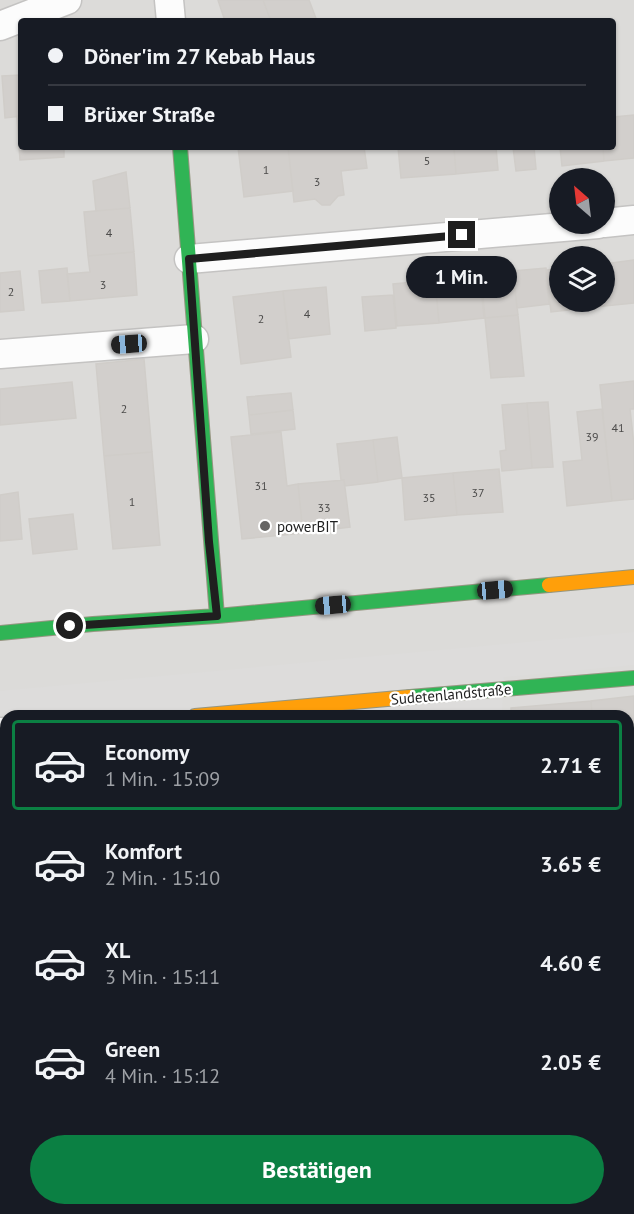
<!DOCTYPE html>
<html lang="de">
<head>
<meta charset="utf-8">
<style>
	:root { --surface:#171b24; --page:#242831; --text:#f1f3f6; --muted:#9ea1a6; --line:#363941; --accent:#0b8043 }
	body { margin:0; font-family:"PT Sans",sans-serif; background:var(--page); color:var(--text); height:100vh; display:flex; flex-direction:column; font-size:22px; white-space:nowrap }
	* { box-sizing:border-box; margin:0 }
	p { font-size:20px; color:var(--muted) }
	.icon { flex:none; width:33px; height:33px; fill:none; stroke:currentColor; stroke-width:2; stroke-linecap:round; stroke-linejoin:round }
	.map { position:relative; flex:1; overflow:hidden }
	.panel { position:absolute; left:0px; top:710px; width:634px; height:506px; display:flex; flex-direction:column; background:var(--surface); border-radius:18px 18px 0 0; box-shadow:0 2px 4px #0004 }
	.panel>* { flex:none }
	.banner { position:absolute; left:18px; top:18px; width:598px; height:132px; border-radius:6px; box-shadow:0 2px 4px #0004; display:grid; align-content:center; height:132px; padding:0 30px; background:var(--surface) }
	.needle { width:39px; rotate:332deg }
	.fabs { position:absolute; left:549px; top:168px; display:grid; gap:12px }
	.fabs a { display:grid; place-items:center; width:66px; height:66px; border-radius:50%; background:var(--surface); box-shadow:0 2px 4px #0004; font-size:30px }
	.end { position:absolute; width:27px; height:27px; margin:-14px; border:8px solid #1f1f1f; background:#fff; box-shadow:0 0 0 3px #fff }
	.from { border-radius:50% }
	.bubble { position:absolute; height:42px; border-radius:21px; background:var(--surface); box-shadow:0 2px 4px #0004; font-size:20px; font-weight:600; line-height:42px; text-align:center }
	.car { position:absolute; width:18px; height:36px; margin:-18px -9px; border-radius:8px; box-shadow:0 0 4px 2px #0007; background:linear-gradient(#222 24%,#8ab4d8 0 40%,#222 0 76%,#8ab4d8 0 86%,#222 0) }
	.banner b { display:flex; align-items:center; gap:21px; height:57px; font-size:22px }
	.banner b+b { border-top:2px solid var(--line) }
	.banner i { width:15px; height:15px; background:var(--text) }
	ul { padding:10px 0 0; list-style:none }
	li { display:flex; align-items:center; gap:18px; height:90px; margin:0 12px 9px; padding:0 18px; border:3px solid transparent; border-radius:6px }
	li div { flex:1 }
	li b { display:block; font-size:22px }
	li em { font-style:normal; font-weight:600 }
	li.active { border-color:var(--accent) }
	li>.icon { width:54px; height:54px; stroke-width:1.5 }
	.action { display:flex; gap:12px; margin-top:auto; padding:12px 30px }
	.action a { flex:1; height:69px; border-radius:36px; background:var(--accent); color:#fff; font-size:24px; font-weight:600; line-height:69px; text-align:center }
	.map>svg:first-child { display:block }
	.residential { fill:#dcdbd9; fill-rule:evenodd }
	.parking { fill:#dddcdb }
	.building { fill:#d2cfcc; stroke:#d0cdc9; stroke-width:1.5 }
	.lines { fill:none; stroke-linecap:round; stroke-linejoin:round }
	.lane-casing { stroke:#c4c3c2; stroke-width:17 }
	.street-casing { stroke:#c4c3c2; stroke-width:31 }
	.fast-casing { stroke:#959681; stroke-width:16 }
	.slow-casing { stroke:#959681; stroke-width:16 }
	.lane { stroke:#fcfcfc; stroke-width:15 }
	.street { stroke:#fcfcfc; stroke-width:28 }
	.fast { stroke:#30b455; stroke-width:14 }
	.slow { stroke:#ff9f0a; stroke-width:14 }
	.route { stroke:#1f1f1f; stroke-width:8 }
	.poi-dot { fill:#676665; stroke:#fff; stroke-width:2 }
	.labels { text-anchor:middle; dominant-baseline:central; stroke-width:4.5; stroke-linejoin:round; paint-order:stroke }
	.number-label { font-size:12px; fill:#4c4b4a }
	.poi-label { font-size:15px; fill:#1f1f1f; stroke:#fff; text-anchor:start }
	.street-label { font-size:15px; fill:#1f1f1f; stroke:#fff }
</style>
</head>
<body>
<div class="map">
<svg width="634" height="1214" viewBox="0 0 634 1214">
	<rect width="100%" height="100%" fill="#edebe8"/>
	<path class="residential" d="M0,0H634V1214H0ZM21,21H614V147H21ZM560,178H604V224H560ZM560,256H604V302H560ZM6,716H628V1209H6Z"/>
	<path class="parking" d="M634,632V665L504,677L502,712L462,716H6V757L0,758V691Z"/>
	<path class="building" d="M218,0H263L271,21H225Z
		M263,0H309L317,21H271Z
		M21,75V116L5,118L2,76Z
		M634,115V158L604,161L603,147H614V117Z
		M17,116H21V147H64V157L20,160Z
		M238,147H288L293,191L244,197Z
		M288,147H364L367,168L341,171L344,195L338,196L330,205H322L315,199L294,202Z
		M398,147H454L456,174L401,178Z
		M454,147H496L498,170L456,174Z
		M513,147H534L536,169L516,171Z
		M560,147H603L604,161L562,166Z
		M126,172L130,208L96,211L93,181Z
		M130,208L134,252L88,256L84,212Z
		M134,252L137,295L70,301L67,274L90,272L88,256Z
		M634,260V303L595,307L594,302H604V264Z
		M67,268L70,301L42,303L39,271Z
		M546,268L549,304L517,308L513,271Z
		M560,269V302H594L595,307L551,312L546,270Z
		M20,271L24,310L0,312V273Z
		M513,271L518,315L485,318L481,274Z
		M480,276L484,318L439,323L435,280Z
		M435,280L439,323L397,326L393,284Z
		M326,287L330,334L288,339L283,291Z
		M283,291L291,357L241,364L233,297Z
		M393,295L396,328L365,331L362,297Z
		M518,315L524,376L491,378L485,318Z
		M144,359L152,452L104,456L96,364Z
		M634,381V409H630L634,445V499L612,501L600,385Z
		M72,382L76,418L0,425V389Z
		M291,393L293,410L249,415L247,397Z
		M548,402L553,467L532,468L527,403Z
		M527,403L532,468L502,471L500,451L506,450L502,405Z
		M602,409L612,501L567,506L563,462L582,460L577,412Z
		M293,410L295,429L251,434L249,415Z
		M281,432L287,486L298,484L303,533L242,539L231,437Z
		M397,437L402,478L378,482L373,440Z
		M373,440L378,482L345,486L344,480H341L337,444Z
		M152,452L160,545L113,549L104,456Z
		M499,469L503,512L457,515L453,473Z
		M453,473L457,515L405,520L402,478Z
		M344,480L350,527L303,533L298,484Z
		M18,492L22,539L0,541V495Z
		M73,514L77,549L33,554L29,519Z
		M634,696V770L628,771V716H592L591,701Z
		M591,701L592,716H511V708Z
		M0,763H6L5,839L0,778Z
		M2,865L6,881V893L0,895V866Z
		M634,886V924L629,925L628,887Z
		M6,893V999L0,1001V895Z
		M634,1028V1104L628,1105V1029Z"/>
	<g class="lines">
		<defs>
			<path id="lane" d="M0,844L6,845"/>
			<path id="street" d="M169,0L171,21
				M0,26L67,0
				M604,223L634,220
				M189,259L598,224
				M0,354L194,339
				M0,732H6
				M628,967L634,966
				M0,1077L6,1076
				M0,1185L6,1199"/>
			<path id="fast" d="M180,147L217,616
				M0,633L93,624L217,616L549,585
				M410,697L634,678"/>
			<path id="slow" d="M549,585L634,577
				M195,716L410,697"/>
		</defs>
		<use href="#lane" class="lane-casing"/>
		<use href="#street" class="street-casing"/>
		<use href="#fast" class="fast-casing"/>
		<use href="#slow" class="slow-casing"/>
		<use href="#lane" class="lane"/>
		<use href="#street" class="street"/>
		<use href="#fast" class="fast"/>
		<use href="#slow" class="slow"/>
	</g>
	<g class="lines">
		<path class="route" d="M70,626L217,616L209,542L189,259L462,235"/>
	</g>
	<circle class="poi-dot" cx="265" cy="526" r="6"/>
	<g class="labels">
		<g class="number-label">
			<text x="427" y="160">5</text>
			<text x="266" y="169">1</text>
			<text x="317" y="181">3</text>
			<text x="109" y="232">4</text>
			<text x="103" y="284">3</text>
			<text x="11" y="291">2</text>
			<text x="307" y="313">4</text>
			<text x="261" y="318">2</text>
			<text x="124" y="408">2</text>
			<text x="618" y="427">41</text>
			<text x="592" y="436">39</text>
			<text x="261" y="485">31</text>
			<text x="478" y="492">37</text>
			<text x="429" y="497">35</text>
			<text x="132" y="501">1</text>
			<text x="324" y="507">33</text>
		</g>
		<g class="poi-label">
			<text x="277" y="526">powerBIT</text>
		</g>
		<g class="street-label">
			<text transform="translate(451 694) rotate(-5)">Sudetenlandstraße</text>
		</g>
	</g>
</svg>
<div class="fabs">
<a><svg class="needle" viewBox="-14 -14 28 28"><path d="M0-13l5 13h-10z" fill="#e53935"/><path d="M0 13l5-13h-10z" fill="#9ea1a6"/></svg></a>
<a><svg class="icon" aria-label="layers" viewBox="0 0 24 24"><path d="M12 4l9 5-9 5-9-5zM3 14l9 5 9-5"/></svg></a>
</div>
<i class="end from" style="left:70px;top:626px"></i>
<i class="end" style="left:462px;top:235px"></i>
<div class="bubble" style="left:406px;top:256px;width:111px">1 Min.</div>
<i class="car" style="left:129px;top:344px;rotate:266deg"></i>
<i class="car" style="left:495px;top:590px;rotate:85deg"></i>
<i class="car" style="left:333px;top:605px;rotate:265deg"></i>
<div class="banner">
<b><i class="from"></i>Döner'im 27 Kebab Haus</b>
<b><i></i>Brüxer Straße</b>
</div>
<section class="panel">
<ul>
<li class="active"><svg class="icon" aria-label="car" viewBox="0 0 24 24"><path d="M5 17H2v-5l4-1 3-4h7l3 4 3 1v5h-3M9 17h6M6 11h13"/><circle cx="7" cy="17" r="2"/><circle cx="17" cy="17" r="2"/></svg><div><b>Economy</b><p>1 Min. · 15:09</p></div><em>2.71 €</em></li>
<li><svg class="icon" aria-label="car" viewBox="0 0 24 24"><path d="M5 17H2v-5l4-1 3-4h7l3 4 3 1v5h-3M9 17h6M6 11h13"/><circle cx="7" cy="17" r="2"/><circle cx="17" cy="17" r="2"/></svg><div><b>Komfort</b><p>2 Min. · 15:10</p></div><em>3.65 €</em></li>
<li><svg class="icon" aria-label="car" viewBox="0 0 24 24"><path d="M5 17H2v-5l4-1 3-4h7l3 4 3 1v5h-3M9 17h6M6 11h13"/><circle cx="7" cy="17" r="2"/><circle cx="17" cy="17" r="2"/></svg><div><b>XL</b><p>3 Min. · 15:11</p></div><em>4.60 €</em></li>
<li><svg class="icon" aria-label="car" viewBox="0 0 24 24"><path d="M5 17H2v-5l4-1 3-4h7l3 4 3 1v5h-3M9 17h6M6 11h13"/><circle cx="7" cy="17" r="2"/><circle cx="17" cy="17" r="2"/></svg><div><b>Green</b><p>4 Min. · 15:12</p></div><em>2.05 €</em></li>
</ul>
<div class="action"><a>Bestätigen</a></div>
</section>
</div>
</body>
</html>
